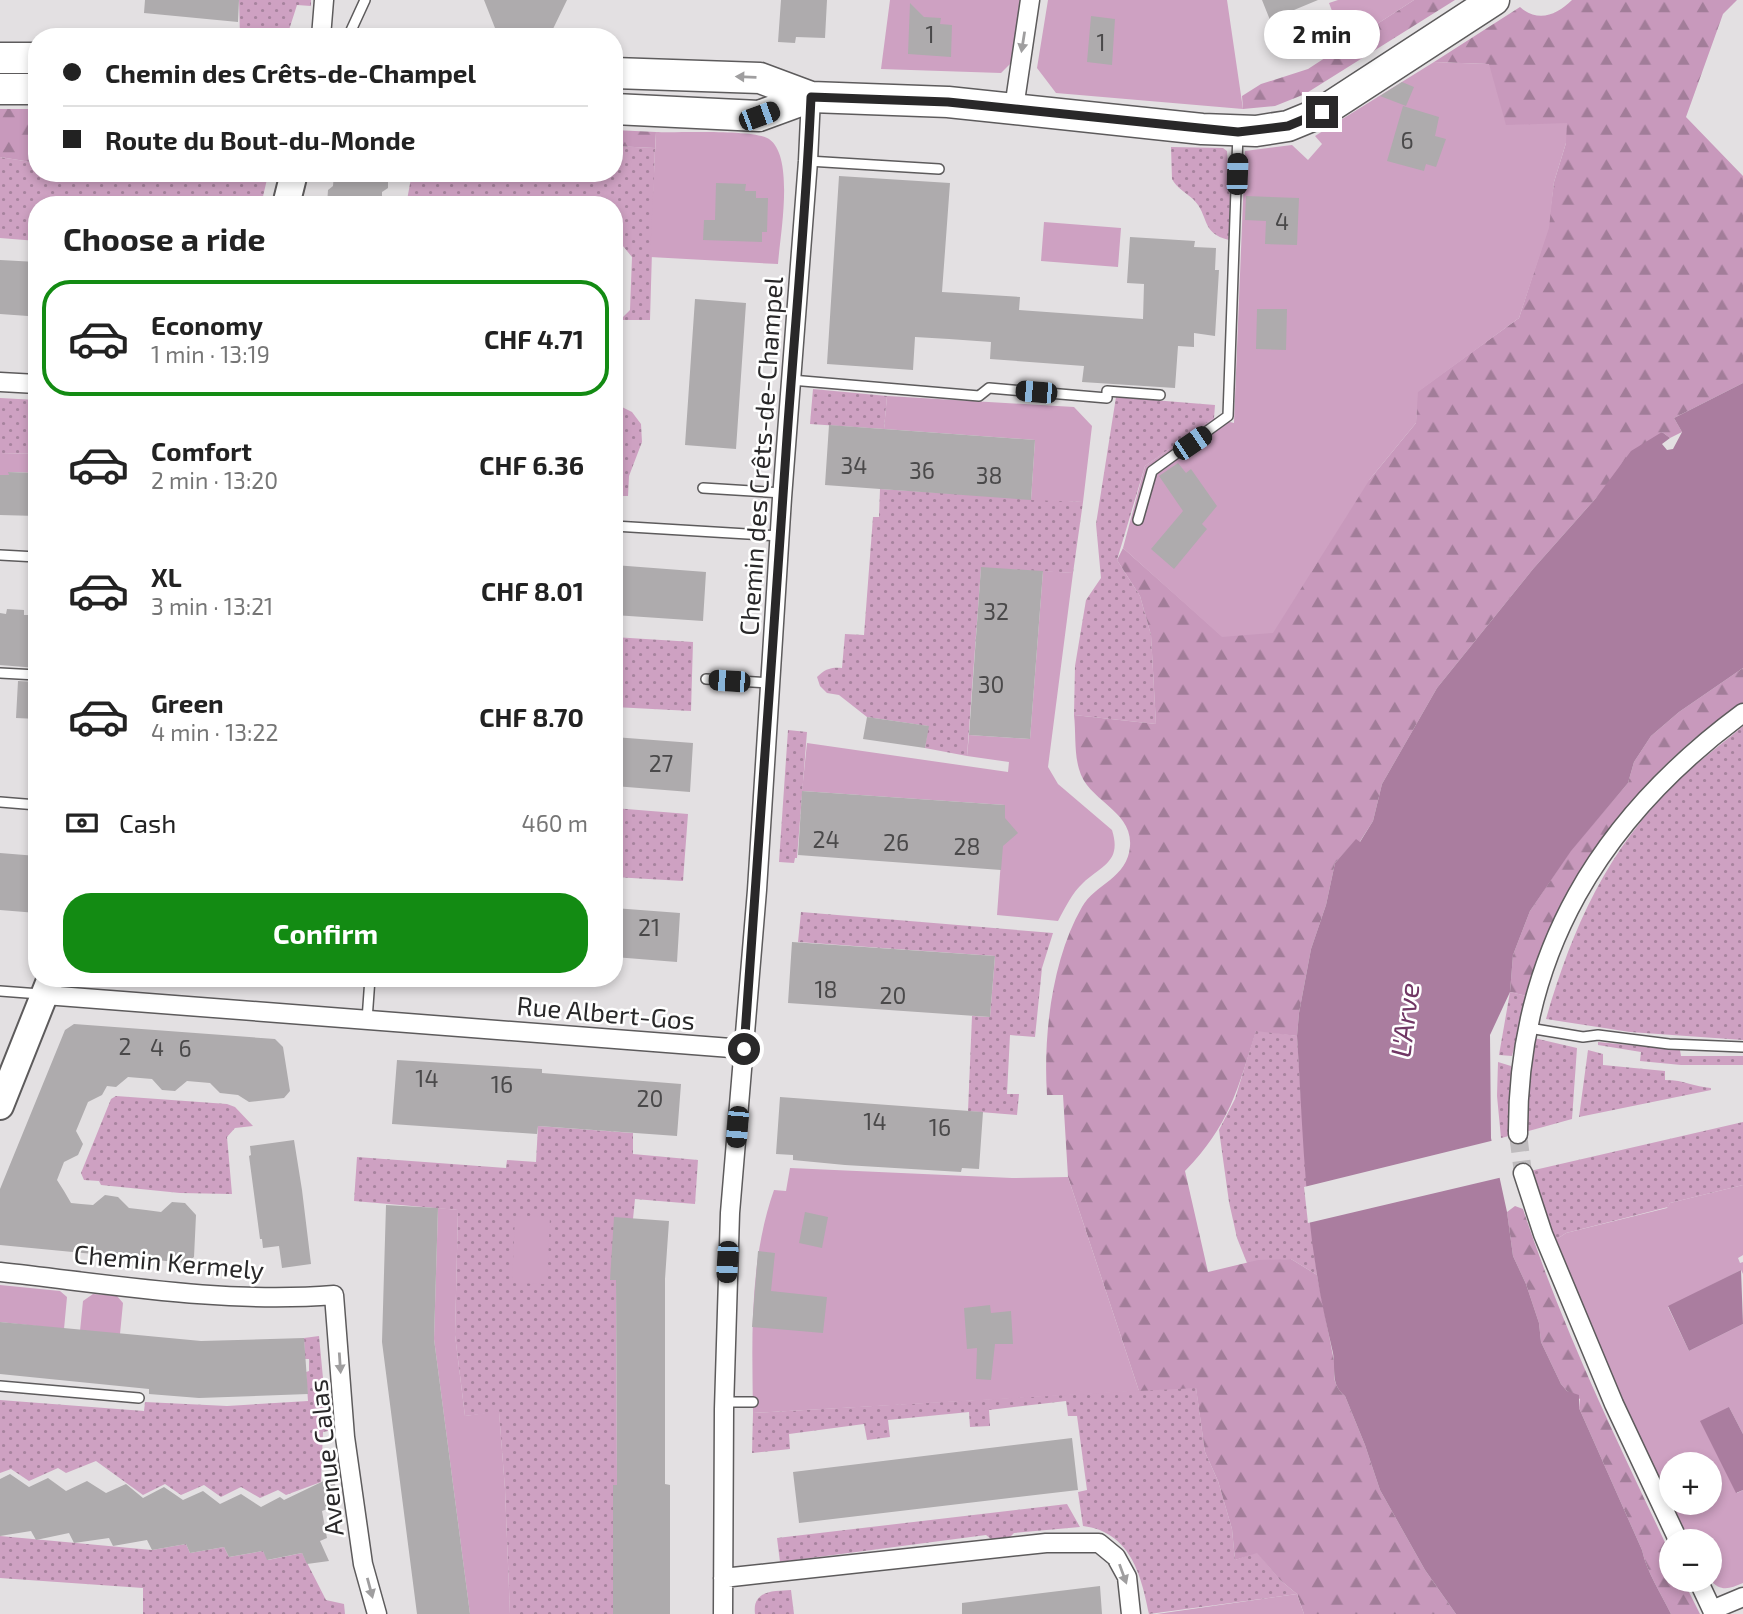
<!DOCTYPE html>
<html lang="en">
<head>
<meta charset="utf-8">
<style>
	:root { --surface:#fff; --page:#f2f2f2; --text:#222; --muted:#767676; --line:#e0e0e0; --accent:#138b13 }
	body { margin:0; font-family:"Exo 2",sans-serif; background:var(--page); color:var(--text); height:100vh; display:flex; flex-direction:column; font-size:26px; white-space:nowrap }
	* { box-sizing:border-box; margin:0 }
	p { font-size:23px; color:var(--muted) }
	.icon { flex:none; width:38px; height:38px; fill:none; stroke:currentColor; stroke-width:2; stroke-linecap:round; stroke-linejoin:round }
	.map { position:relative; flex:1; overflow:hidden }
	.sheet { position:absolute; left:28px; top:196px; width:595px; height:791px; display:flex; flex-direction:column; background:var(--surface); border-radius:28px; box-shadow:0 4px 10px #0003 }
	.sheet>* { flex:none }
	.top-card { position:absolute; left:28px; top:28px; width:595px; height:154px; border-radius:28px; box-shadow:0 4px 10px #0003; display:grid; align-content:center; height:154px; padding:0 35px; background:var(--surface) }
	.tools { position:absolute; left:1659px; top:1452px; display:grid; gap:14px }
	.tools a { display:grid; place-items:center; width:63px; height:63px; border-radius:50%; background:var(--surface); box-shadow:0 4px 10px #0003; font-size:35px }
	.end { position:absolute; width:32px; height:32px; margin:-16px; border:9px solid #292829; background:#fff; box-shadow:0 0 0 4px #fff }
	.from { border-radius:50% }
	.bubble { position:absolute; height:49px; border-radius:24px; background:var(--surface); box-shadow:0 4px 10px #0003; font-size:23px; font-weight:700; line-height:49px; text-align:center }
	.car { position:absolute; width:21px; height:42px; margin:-21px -10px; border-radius:9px; box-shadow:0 0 5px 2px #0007; background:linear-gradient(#222 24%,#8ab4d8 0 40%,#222 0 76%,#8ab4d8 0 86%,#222 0) }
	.top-card b { display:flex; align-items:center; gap:24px; height:66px; font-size:26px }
	.top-card b+b { border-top:2px solid var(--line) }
	.top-card i { width:18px; height:18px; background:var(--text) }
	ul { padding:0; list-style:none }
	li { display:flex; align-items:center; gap:21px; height:116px; margin:0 14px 10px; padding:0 21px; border:4px solid transparent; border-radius:28px }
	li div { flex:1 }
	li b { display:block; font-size:26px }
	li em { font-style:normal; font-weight:700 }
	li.active { border-color:var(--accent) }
	li>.icon { width:63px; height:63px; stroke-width:1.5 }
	h2 { padding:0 35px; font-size:32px; line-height:84px }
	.pay { display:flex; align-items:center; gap:18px; height:77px; padding:0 35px; font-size:26px }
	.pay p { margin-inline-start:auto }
	.action { display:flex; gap:14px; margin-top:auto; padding:14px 35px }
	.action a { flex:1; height:80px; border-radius:28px; background:var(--accent); color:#fff; font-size:28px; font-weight:700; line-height:80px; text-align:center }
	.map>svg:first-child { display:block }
	.grass { fill:url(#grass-dots) }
	.forest { fill:url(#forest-firs) }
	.garden { fill:#cea1c2; fill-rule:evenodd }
	.water { fill:#aa7d9f }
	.pier { fill:#e3e0e2 }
	.building { fill:#aeabad }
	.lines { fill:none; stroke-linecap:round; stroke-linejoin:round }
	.street-tunnel { stroke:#bebbbd; stroke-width:18; stroke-dasharray:18 9; stroke-linecap:butt }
	.lane-casing { stroke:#5d5b5c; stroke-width:12 }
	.street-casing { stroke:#5d5b5c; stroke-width:21 }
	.secondary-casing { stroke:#5d5b5c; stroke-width:30 }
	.primary-casing { stroke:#5d5b5c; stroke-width:33 }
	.lane { stroke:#fff; stroke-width:9 }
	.street { stroke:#fff; stroke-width:18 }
	.secondary { stroke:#fff; stroke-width:26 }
	.primary { stroke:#fff; stroke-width:30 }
	.oneway { fill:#9f9e9f }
	.route { stroke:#292829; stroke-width:9 }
	.labels { text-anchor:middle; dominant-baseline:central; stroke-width:5; stroke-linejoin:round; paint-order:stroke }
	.number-label { font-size:23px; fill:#4a494a }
	.street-label { font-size:26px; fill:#292829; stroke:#fff }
	.water-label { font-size:28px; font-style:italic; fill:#703664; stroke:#fff }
</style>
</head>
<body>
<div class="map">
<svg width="1743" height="1614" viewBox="0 0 1743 1614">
	<defs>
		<pattern id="grass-dots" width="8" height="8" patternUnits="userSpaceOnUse" patternTransform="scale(1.75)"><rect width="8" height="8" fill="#cea1c2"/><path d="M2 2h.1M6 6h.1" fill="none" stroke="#a7839e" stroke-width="1.8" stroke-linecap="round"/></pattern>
		<pattern id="forest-firs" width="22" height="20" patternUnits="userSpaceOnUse" patternTransform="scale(1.75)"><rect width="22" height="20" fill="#c899bc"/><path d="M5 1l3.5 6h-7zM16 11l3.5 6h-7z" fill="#a27d99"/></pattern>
	</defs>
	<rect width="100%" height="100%" fill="#e3e0e2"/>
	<path class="grass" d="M239,0H311V6L297,5L288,33L279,37H240Z
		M614,146L655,148L650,320H620L630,310L632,257L618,240L614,239V205H381L382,201L407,200L412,173H614Z
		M1171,147L1223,148L1227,151L1230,199L1229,240C1200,233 1210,216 1193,199C1185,192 1177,188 1172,179Z
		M0,157L37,163V173L268,175L261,205H37V241L0,238Z
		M813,389L887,396L884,429L810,424Z
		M1116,397L1215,405L1214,418L1145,466L1117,560L1140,596L1151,635L1156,724L1074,715L1075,666L1086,600L1101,578L1096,524Z
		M0,398L37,400V454L0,453Z
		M614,403L632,412L641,424L642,442L629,476L628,496H614Z
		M880,489L1083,502L1073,573L981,568L967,756L925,748L928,726L867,717L839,695L827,693L820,686L817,677C825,669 831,667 842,668L845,634L864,635L873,517H879Z
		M614,637L693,642L691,711L614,707Z
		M1743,726V1040L1630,1032L1546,1019C1573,926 1607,850 1677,782C1697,762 1721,745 1743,726Z
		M788,730L807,732L797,858H795L794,863L779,862Z
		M614,808L688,814L683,881L614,877Z
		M801,912L1053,933L1042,968L1035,1037L1010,1035L1007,1094H1019L1017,1115L968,1111L972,1016L990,1017L995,956L798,942Z
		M1510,992L1527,996L1512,1056L1499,1055Z
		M1256,1030L1297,1036L1306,1174L1317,1275L1291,1259L1247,1263L1237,1238L1229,1202L1219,1130L1235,1099Z
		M1534,1038L1577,1048L1572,1119L1525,1132V1113Z
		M1598,1042L1680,1050L1681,1056H1743V1065H1681L1640,1061L1641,1052L1598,1045Z
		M1588,1050L1603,1054V1065L1665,1071V1080C1685,1080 1694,1087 1711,1088V1090L1579,1117Z
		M1498,1062L1511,1066L1512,1068L1509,1136L1501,1138L1497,1096Z
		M116,1096L227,1104L235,1107L253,1126L235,1128L227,1137L232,1194L180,1193L101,1185L99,1181L84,1180L81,1173L111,1099Z
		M1743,1122V1185L1670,1203L1668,1207L1566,1233L1554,1241L1530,1171Z
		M538,1126L633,1133V1154L698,1160L695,1204L635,1199L633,1219L610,1280H616L617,1485H613V1614H510L505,1489L499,1412L465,1416L455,1335L458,1210L354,1201L357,1157L506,1168L507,1160L536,1162Z
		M319,1336L328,1431L323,1432L321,1482L286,1495L278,1490L260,1498L241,1487L221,1497L204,1485L181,1495L165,1484L143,1495L96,1461L66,1473L58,1468L29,1481L11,1469L0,1473V1400L144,1411L145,1402L227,1406L308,1401L306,1372L309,1371V1359H305L304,1338Z
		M1196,1387L1205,1452L1218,1481L1232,1529L1235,1560L1257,1552L1280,1580L1297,1594L1149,1614C1141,1574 1130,1532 1083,1526L1078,1492L1087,1490L1077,1416H1068L1066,1401L989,1410L990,1426L970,1427L969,1412L888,1420L890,1437L867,1440L864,1424L789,1434L790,1449L752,1453L753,1413Z
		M1067,1504L1080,1527L1014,1533L1005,1542L996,1543L986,1535L780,1562L777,1538Z
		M0,1536L152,1550L186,1544L190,1553L224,1547L229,1557L263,1551L268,1560L302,1553L326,1600L344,1604L345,1614H143V1588L0,1578Z
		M791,1590L794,1614H755C752,1590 774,1591 791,1590Z"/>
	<path class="forest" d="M1414,0H1455L1305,94L1275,106L1243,109L1242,96L1261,84L1308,69Z
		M1572,0H1737L1723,14L1686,117L1743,176V383L1674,418L1682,432L1670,438L1662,432L1596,498L1533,569L1437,688L1382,784L1373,821L1359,843L1356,840L1335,863L1326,905L1311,949L1299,1013L1297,1036L1256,1031C1238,1089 1229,1126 1185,1171L1208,1272L1258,1260L1291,1259L1317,1275L1335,1366C1332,1377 1336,1389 1345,1396L1365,1445L1380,1490L1425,1570L1456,1614H1304L1297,1594L1280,1580L1257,1553L1235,1560L1232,1529L1218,1481L1205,1452L1196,1388L1139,1391L1068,1177L1063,1095H1047C1043,1036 1052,959 1082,907C1095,884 1128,878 1130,846C1133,810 1087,801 1079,769C1074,752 1076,732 1074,715L1156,724L1151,635L1140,596L1117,560L1123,548L1222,636L1370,479L1416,423L1417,392L1519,318L1548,228L1554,182L1566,143L1505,125L1488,64L1434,62L1520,7C1538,23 1557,15 1572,0Z
		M0,109H37V163L0,157Z
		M614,130L656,132L655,148L614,146Z
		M1743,668V706C1726,718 1706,728 1690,742C1610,812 1558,895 1527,996L1510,992L1513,955L1530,911L1571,850L1628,783L1634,762L1651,736L1679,712Z
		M1515,1206L1523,1209C1562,1328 1617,1441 1671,1555V1580H1683L1700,1614H1671C1661,1593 1647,1573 1642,1550L1579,1408L1580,1399L1567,1391L1561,1384L1541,1342L1539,1323L1526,1284L1513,1256L1507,1212Z"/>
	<path class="garden" d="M890,0H1023L1012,62L1001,73L881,69Z
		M1048,0H1227L1243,109L1056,93L1037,68Z
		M1338,0H1414L1345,45L1329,3Z
		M1434,62L1489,64L1506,125L1567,123L1566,143L1554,182L1549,228L1519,318L1418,392L1416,423L1370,479L1273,633L1222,637L1123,548L1145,466L1214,418L1234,423L1245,151L1292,145L1308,160L1322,144L1315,136Z
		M656,132C678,133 754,129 769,139C795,157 780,235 778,264L650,257Z
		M1044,222L1121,228L1118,267L1041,261Z
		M887,396L1074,407L1092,426L1083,502L1031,500L1035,440L884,429Z
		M0,453L37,454V473L9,472V475H0Z
		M1043,571L1073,573L1048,767L1058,784L1112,830C1122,862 1102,865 1083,883C1072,893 1065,908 1058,921L997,915L1005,805L802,791L807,743L1008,772L1009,762L967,756L969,735L1030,739Z
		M790,1168L1012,1178L1068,1177L1139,1391L753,1413C752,1338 749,1261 774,1190L786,1191Z
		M1743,1185V1255L1738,1258L1740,1263L1743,1262V1274L1741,1270L1668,1307L1689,1351L1743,1324V1434L1729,1407L1737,1493L1743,1490V1583C1729,1589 1721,1592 1710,1580V1542H1689L1636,1434L1554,1241L1566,1233L1667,1208L1670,1203ZM1671,1465H1710V1503H1671Z
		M438,1208L458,1210L455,1335L465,1416L499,1411L505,1489L510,1614H470L434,1339Z
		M515,1216L550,1217L547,1284L512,1283Z
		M0,1285L60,1291L67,1297L64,1329L0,1322Z
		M93,1294L117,1296L123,1303L120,1334L80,1331L83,1301Z
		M1297,1594L1304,1614H1157Z"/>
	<path class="water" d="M1743,383V668L1679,712L1651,736L1634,762L1628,783L1571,851L1530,911L1513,955L1510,992L1490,1035L1491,1138L1507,1212L1513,1256L1526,1284L1539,1323L1541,1342L1561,1384L1567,1391L1579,1395V1408L1642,1550C1647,1573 1661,1593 1671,1614H1456L1425,1570L1380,1490L1365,1445L1345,1396C1330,1384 1336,1370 1333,1353C1327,1327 1321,1301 1317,1275C1304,1196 1302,1115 1297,1036L1299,1013L1311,949L1326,905L1335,863L1356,839L1360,842L1373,821L1382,784L1437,688L1533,569L1596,498L1631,451L1662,432L1670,438L1662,444L1667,450L1673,449L1682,432L1674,418Z
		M1741,1270L1743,1324L1689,1351L1668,1306Z
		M1729,1407L1743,1434V1490L1736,1493L1700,1421Z"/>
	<path class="pier" d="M1495,1140L1503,1177L1308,1223L1304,1187Z"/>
	<path class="building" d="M145,0H239L238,22L144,13Z
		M484,0H567L552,31L536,37H512L495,28Z
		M781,0H827L825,38L796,37L795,43L778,42Z
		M1262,0H1318L1270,20Z
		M910,3L924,17L941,18L940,24L952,25L951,57L908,54Z
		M1091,16L1115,19L1112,65L1087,62Z
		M1402,82L1414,87L1406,106L1380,96Z
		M1403,106L1439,117L1435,136L1446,139L1436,167L1426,164L1424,171L1387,161Z
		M334,173H388V188L382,192V205H327L328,190L333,186Z
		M839,176L950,183L942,292L1020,297L1019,310L1143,319L1144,284L1127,283L1130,237L1195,241L1194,247L1216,248L1215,270H1219L1215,336L1194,333V347L1178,346L1175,388L1082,382L1084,366L990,359L991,342L949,339L915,337L913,370L827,364Z
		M716,183L746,184L745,191H756V198H768L767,232H762V242L703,240L704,220H715Z
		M1246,196L1299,198L1297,245L1265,244L1266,221L1245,220Z
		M0,260L37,262V309H28V316L0,314Z
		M695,299L746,303L736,449L685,445Z
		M1257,309H1287L1286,350L1256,349Z
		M829,425L1035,440L1031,500L825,485Z
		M1178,463L1186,473L1191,469L1217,506L1202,524L1207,529L1174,569L1151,549L1183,511L1159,476Z
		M8,472L37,473V516L0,515V475H9Z
		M614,565L706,572L703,621L614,615Z
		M981,567L1043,571L1030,739L969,735Z
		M7,609L24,610V615H37V668L0,665V613L6,614Z
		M18,681L37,682V719L16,718Z
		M867,717L929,726L925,748L863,739Z
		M614,737L693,743L690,792L614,786Z
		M802,791L1005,805V818L1018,833L1003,846L1001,870L798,855Z
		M0,853L37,856V913L0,910Z
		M614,908L680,913L677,962L614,957Z
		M792,942L995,956L990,1017L788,1003Z
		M74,1024L275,1039L283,1047L290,1091L284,1098L249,1102L238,1095L220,1093L210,1083L187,1081L175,1091L162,1090L152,1079L128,1077L116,1087L107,1086L102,1095L88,1102L76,1131L83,1144L78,1155L64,1162L57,1180L64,1191L71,1203L81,1204L93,1205L105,1195L118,1197L129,1208L146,1210L161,1212L172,1202L185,1203L196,1215L194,1257L187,1263L0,1245V1189L65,1030Z
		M397,1060L542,1069V1073L681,1084L677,1136L538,1126L537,1134L392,1124Z
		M780,1097L983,1112L979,1169L962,1168L961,1172L845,1165L793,1160V1155L776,1154Z
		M294,1140L302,1190L311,1264L282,1268L279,1246L263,1248L262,1239H260L249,1156L251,1155L250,1146Z
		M386,1205L438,1208L434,1339L470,1614H417L382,1342Z
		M805,1212L828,1217L822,1248L799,1243Z
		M614,1217L669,1221L665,1279V1484L670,1485V1614H613V1485H617L616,1280H610Z
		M758,1251L775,1253L771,1291L827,1297L823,1333L752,1327Z
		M990,1305L991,1313L1011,1311L1013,1344H995L991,1380L976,1379L977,1348L967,1349L964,1308Z
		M0,1322L201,1341L304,1338L308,1394L199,1398L149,1394V1389L0,1374Z
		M1072,1438L1078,1490L799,1523L793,1472Z
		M10,1474L29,1487L48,1478L66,1491L87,1481L106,1493L126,1484L143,1498L164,1487L183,1500L203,1491L220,1504L241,1494L261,1507L280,1497L284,1500L334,1476L338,1505L322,1511L327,1538L320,1541L329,1561L307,1564L302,1553L267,1560L263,1551L229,1557L224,1547L190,1553L186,1544L152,1550L147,1540L113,1546L109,1538L74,1543L69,1533L36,1540L31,1531L0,1536V1479Z
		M1100,1586L1102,1614H962V1603Z"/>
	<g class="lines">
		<path class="street-tunnel" d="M1518,1134L1523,1173"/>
		<defs>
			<path id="lane" d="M348,37L365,0
				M808,161L939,169
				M791,380L979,396L989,388L1107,398V391L1160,395
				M703,488L783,493
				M1138,520L1152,471L1228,416L1238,133
				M614,526L780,536
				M0,555L37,557
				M0,673L37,675
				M706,679L770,683
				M0,802L37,805
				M0,991L40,994
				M367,1020L370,978
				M1529,1028L1583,1037L1598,1035L1669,1044L1743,1047
				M0,1386L139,1398
				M724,1402H753"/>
			<path id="street" d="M321,37L324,0
				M1014,108L1030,0
				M0,382L37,384
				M45,995L744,1049
				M1518,1134C1517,953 1601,818 1743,713
				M1523,1173L1543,1234L1614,1404L1679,1542
				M0,1272C110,1284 223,1304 334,1295L345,1437L363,1564L377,1614
				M723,1578L1046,1543H1099L1116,1557L1127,1577L1131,1614
				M1698,1580L1714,1614
				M1712,1610L1743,1597
				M723,1614L724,1409L730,1213L757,890L782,498L808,161L811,97"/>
			<path id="secondary" d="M286,205L294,173
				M0,1106L51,978"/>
			<path id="primary" d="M0,58H37
				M614,73L760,78L811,97L948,102L1202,129L1256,131L1288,126L1322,112L1494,0
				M0,89H37
				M614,109L759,116L811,97"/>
		</defs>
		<use href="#lane" class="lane-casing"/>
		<use href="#street" class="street-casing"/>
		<use href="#secondary" class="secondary-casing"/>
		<use href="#primary" class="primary-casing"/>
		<use href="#lane" class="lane"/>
		<use href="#street" class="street"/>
		<use href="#secondary" class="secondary"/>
		<use href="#primary" class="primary"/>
	</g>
	<defs><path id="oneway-solid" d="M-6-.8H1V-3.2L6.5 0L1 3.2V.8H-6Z" transform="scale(1.75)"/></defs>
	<g class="oneway">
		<use href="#oneway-solid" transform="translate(1023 42) rotate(99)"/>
		<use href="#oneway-solid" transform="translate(746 77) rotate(-178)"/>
		<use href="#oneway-solid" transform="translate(340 1363) rotate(86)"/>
		<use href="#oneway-solid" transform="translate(1123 1574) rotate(70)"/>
		<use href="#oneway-solid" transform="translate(370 1588) rotate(75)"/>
	</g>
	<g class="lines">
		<path class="route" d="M744,1049C759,850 772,651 786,452C794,334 806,215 811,97L948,102L1238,132L1288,126L1322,112"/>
	</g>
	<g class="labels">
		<g class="number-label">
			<text x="930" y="34">1</text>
			<text x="1101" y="42">1</text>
			<text x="1407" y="140">6</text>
			<text x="1282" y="221">4</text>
			<text x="854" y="465">34</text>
			<text x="922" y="470">36</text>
			<text x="989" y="475">38</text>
			<text x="996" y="611">32</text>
			<text x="991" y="684">30</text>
			<text x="661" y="763">27</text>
			<text x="826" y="839">24</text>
			<text x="896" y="842">26</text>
			<text x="967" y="846">28</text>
			<text x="649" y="927">21</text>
			<text x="826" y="989">18</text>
			<text x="893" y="995">20</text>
			<text x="125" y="1046">2</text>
			<text x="157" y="1047">4</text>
			<text x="185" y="1048">6</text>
			<text x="427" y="1078">14</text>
			<text x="502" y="1084">16</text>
			<text x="650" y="1098">20</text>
			<text x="875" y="1121">14</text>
			<text x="940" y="1127">16</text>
		</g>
		<g class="street-label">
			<text transform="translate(760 456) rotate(-86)">Chemin des Crêts-de-Champel</text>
			<text transform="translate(606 1012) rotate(5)">Rue Albert-Gos</text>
			<text transform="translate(169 1261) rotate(5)">Chemin Kermely</text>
			<text transform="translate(325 1458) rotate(-96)">Avenue Calas</text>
		</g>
		<g class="water-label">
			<text transform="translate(1404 1020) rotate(-83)">L'Arve</text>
		</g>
	</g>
</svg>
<div class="tools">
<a>+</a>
<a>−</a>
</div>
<i class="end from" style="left:744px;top:1049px"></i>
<i class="end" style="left:1322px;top:112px"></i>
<div class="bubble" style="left:1264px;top:10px;width:116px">2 min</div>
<i class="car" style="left:759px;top:116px;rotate:70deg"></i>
<i class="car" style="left:1237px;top:174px;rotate:2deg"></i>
<i class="car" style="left:1036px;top:392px;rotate:275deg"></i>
<i class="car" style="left:1192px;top:443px;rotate:56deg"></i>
<i class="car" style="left:729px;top:681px;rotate:274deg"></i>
<i class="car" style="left:737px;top:1127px;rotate:185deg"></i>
<i class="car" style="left:727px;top:1262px;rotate:183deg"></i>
<div class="top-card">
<b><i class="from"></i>Chemin des Crêts-de-Champel</b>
<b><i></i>Route du Bout-du-Monde</b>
</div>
<section class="sheet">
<h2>Choose a ride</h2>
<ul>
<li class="active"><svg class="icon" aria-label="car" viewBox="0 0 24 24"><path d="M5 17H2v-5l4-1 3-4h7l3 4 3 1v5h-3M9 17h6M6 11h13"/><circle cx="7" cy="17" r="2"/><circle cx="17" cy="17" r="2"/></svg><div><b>Economy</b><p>1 min · 13:19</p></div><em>CHF 4.71</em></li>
<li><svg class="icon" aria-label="car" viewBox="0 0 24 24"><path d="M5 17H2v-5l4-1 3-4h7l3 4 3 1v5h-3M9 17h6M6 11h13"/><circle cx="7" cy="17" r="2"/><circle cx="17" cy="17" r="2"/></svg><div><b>Comfort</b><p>2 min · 13:20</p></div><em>CHF 6.36</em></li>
<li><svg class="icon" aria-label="car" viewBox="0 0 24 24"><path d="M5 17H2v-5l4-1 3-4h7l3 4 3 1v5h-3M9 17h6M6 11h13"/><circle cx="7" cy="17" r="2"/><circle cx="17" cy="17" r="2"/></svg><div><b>XL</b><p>3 min · 13:21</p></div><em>CHF 8.01</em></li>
<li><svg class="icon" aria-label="car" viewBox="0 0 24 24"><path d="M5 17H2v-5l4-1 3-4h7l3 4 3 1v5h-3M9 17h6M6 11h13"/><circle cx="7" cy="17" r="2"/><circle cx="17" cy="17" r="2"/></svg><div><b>Green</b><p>4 min · 13:22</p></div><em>CHF 8.70</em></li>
</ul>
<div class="pay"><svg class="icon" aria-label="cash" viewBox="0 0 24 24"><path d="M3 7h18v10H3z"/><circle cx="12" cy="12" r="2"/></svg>Cash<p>460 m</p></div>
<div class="action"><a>Confirm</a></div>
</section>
</div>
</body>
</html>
